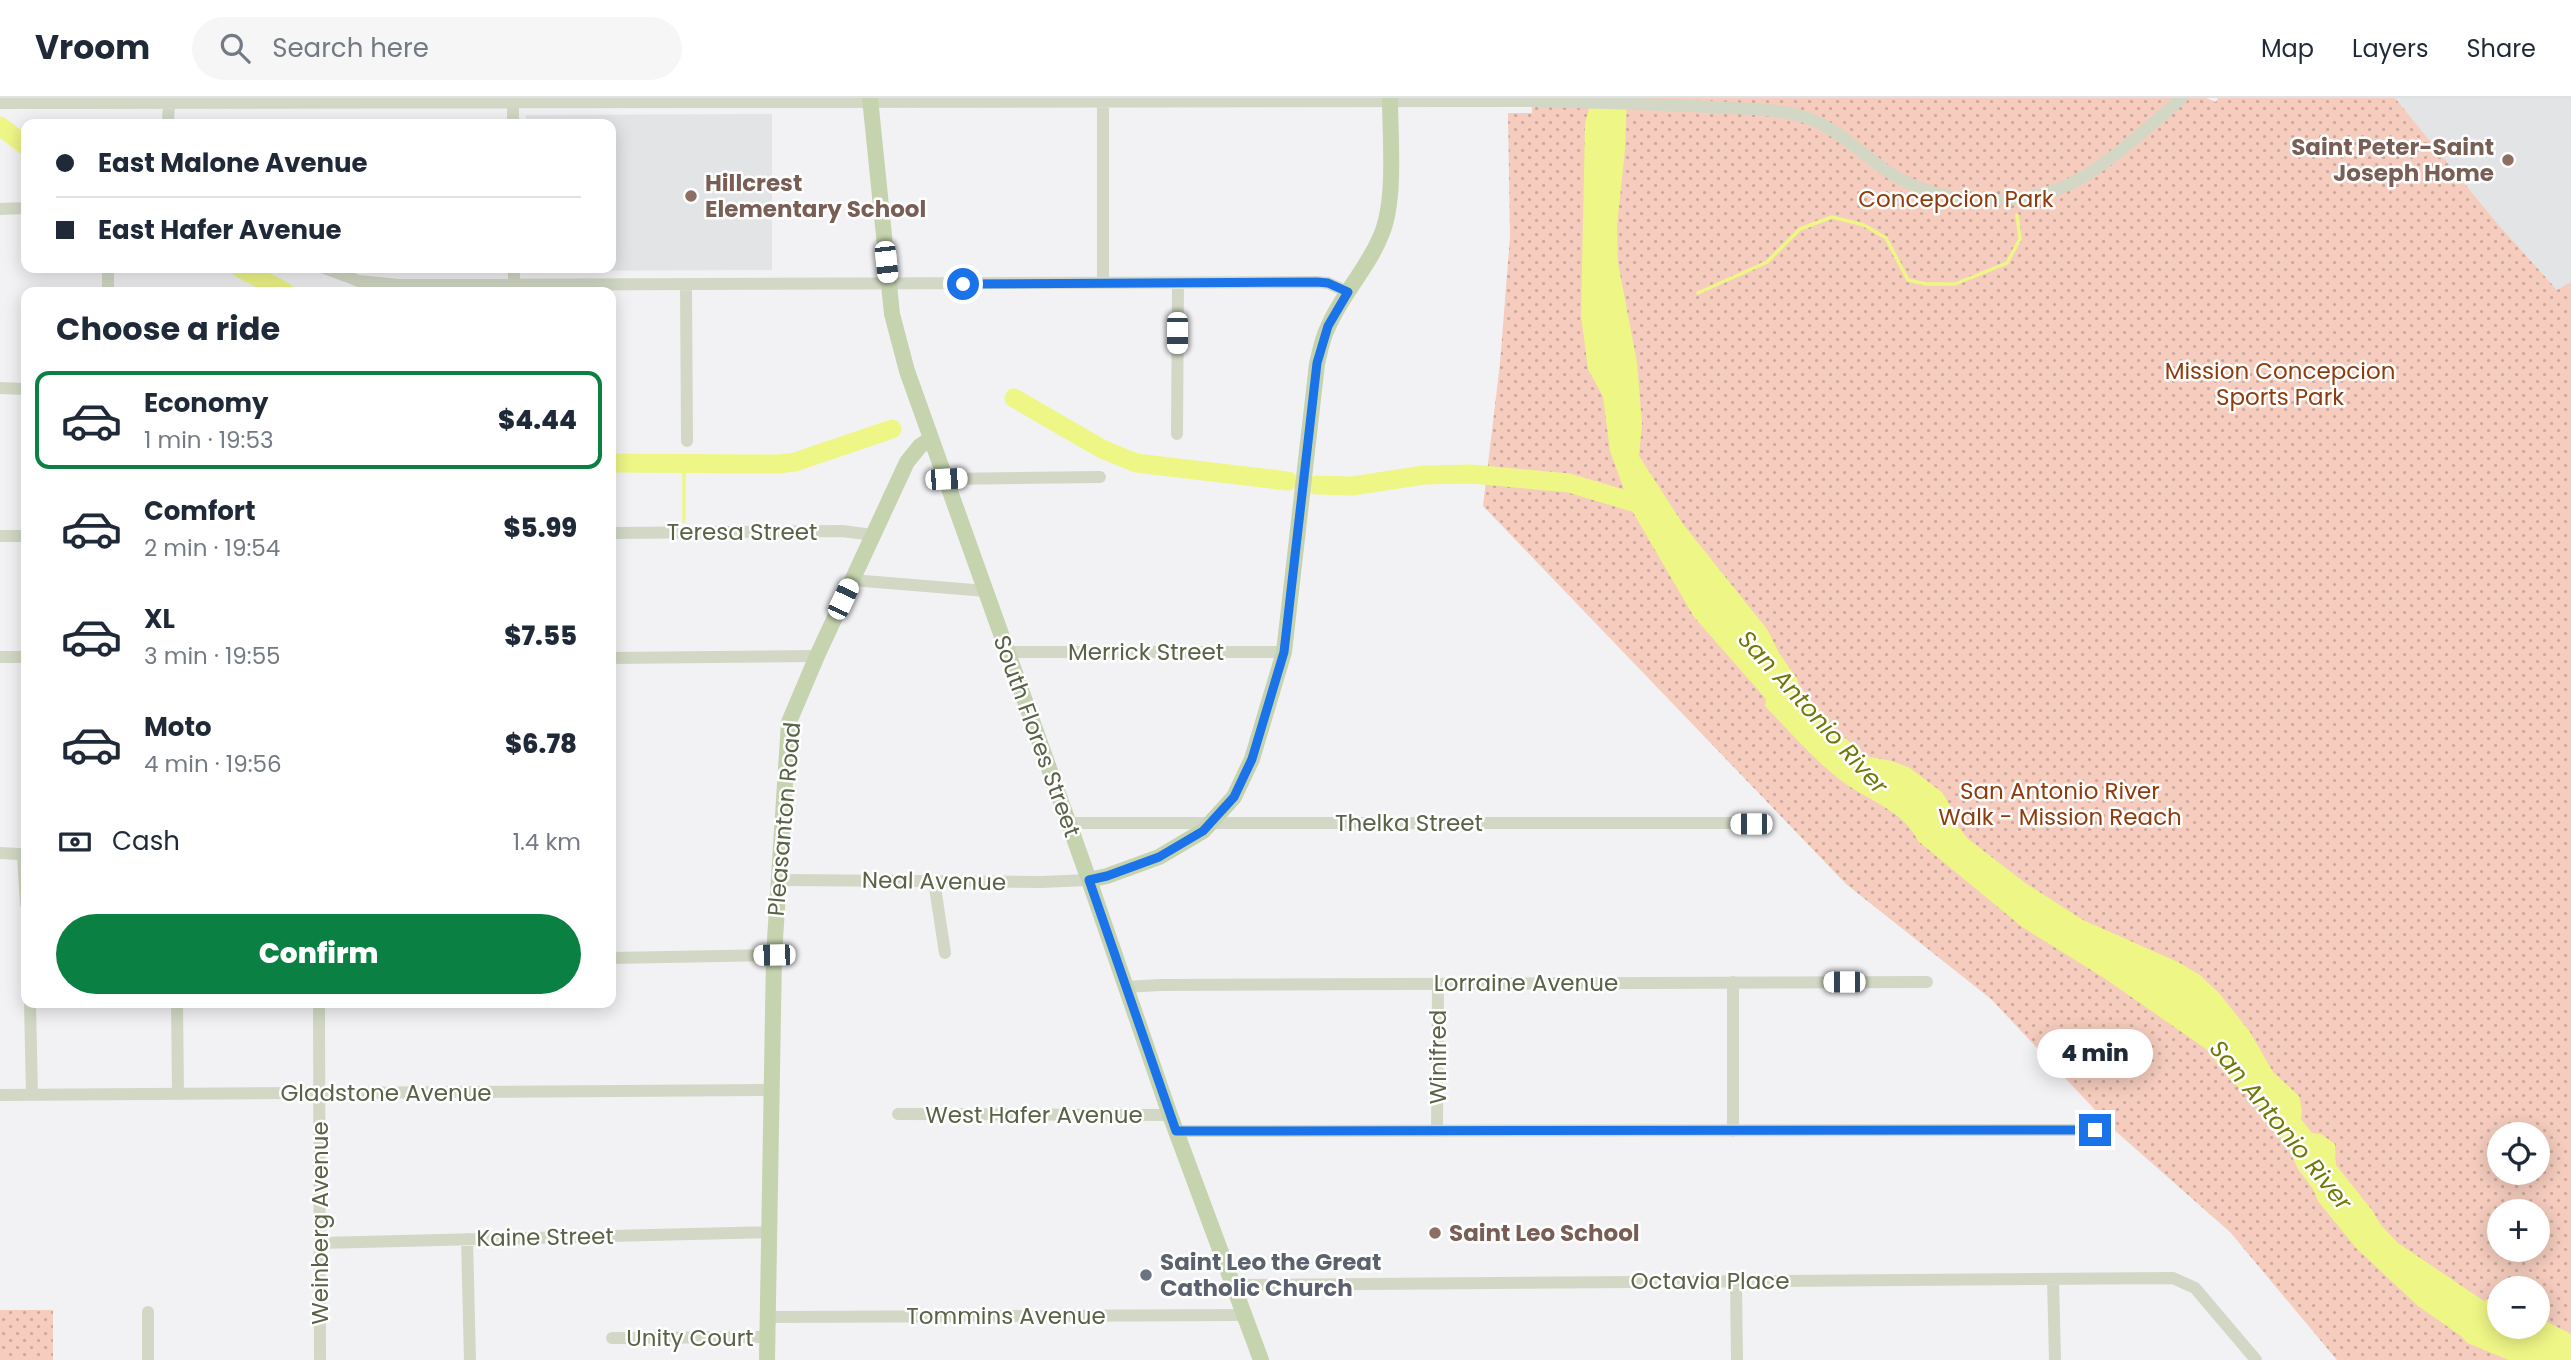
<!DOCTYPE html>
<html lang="en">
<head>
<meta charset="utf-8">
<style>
	:root { --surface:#fff; --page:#f6f6f7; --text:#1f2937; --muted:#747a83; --line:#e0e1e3; --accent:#0b8043 }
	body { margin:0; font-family:Poppins,sans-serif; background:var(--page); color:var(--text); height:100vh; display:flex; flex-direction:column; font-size:26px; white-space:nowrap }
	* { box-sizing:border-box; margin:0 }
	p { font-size:23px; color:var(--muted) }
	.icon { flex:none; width:38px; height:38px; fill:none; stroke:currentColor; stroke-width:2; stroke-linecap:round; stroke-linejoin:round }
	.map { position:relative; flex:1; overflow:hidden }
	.details { position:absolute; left:21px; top:189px; width:595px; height:721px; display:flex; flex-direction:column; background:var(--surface); border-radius:14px; box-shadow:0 4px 18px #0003 }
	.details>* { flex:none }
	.top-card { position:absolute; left:21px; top:21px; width:595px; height:154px; border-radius:14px; box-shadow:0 4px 18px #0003; display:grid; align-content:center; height:154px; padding:0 35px; background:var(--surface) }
	.buttons { position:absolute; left:2487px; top:1024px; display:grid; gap:14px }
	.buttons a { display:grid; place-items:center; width:63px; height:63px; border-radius:50%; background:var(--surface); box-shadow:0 4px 18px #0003; font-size:35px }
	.end { position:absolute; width:32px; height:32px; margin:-16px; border:9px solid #1a73e8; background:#fff; box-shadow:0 0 0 4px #fff }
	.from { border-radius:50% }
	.bubble { position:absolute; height:49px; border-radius:24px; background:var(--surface); box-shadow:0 4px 18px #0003; font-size:23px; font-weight:800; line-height:49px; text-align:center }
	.car { position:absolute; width:21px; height:42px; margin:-21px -10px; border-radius:9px; box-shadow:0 0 5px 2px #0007; background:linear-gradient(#fff 24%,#345 0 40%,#fff 0 76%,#345 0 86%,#fff 0) }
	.top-card b { display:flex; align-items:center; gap:24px; height:66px; font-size:26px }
	.top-card b+b { border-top:2px solid var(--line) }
	.top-card i { width:18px; height:18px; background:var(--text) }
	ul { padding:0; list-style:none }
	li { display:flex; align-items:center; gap:21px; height:98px; margin:0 14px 10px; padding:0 21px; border:4px solid transparent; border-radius:14px }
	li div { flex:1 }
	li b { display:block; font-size:26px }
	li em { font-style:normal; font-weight:800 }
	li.selected { border-color:var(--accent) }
	li>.icon { width:63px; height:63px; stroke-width:1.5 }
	h2 { padding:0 35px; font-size:32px; line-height:84px }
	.pay { display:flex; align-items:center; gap:18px; height:77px; padding:0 35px; font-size:26px }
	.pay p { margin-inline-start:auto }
	.action { display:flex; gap:14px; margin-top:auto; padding:14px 35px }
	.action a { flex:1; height:80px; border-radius:42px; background:var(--accent); color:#fff; font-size:28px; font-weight:800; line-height:80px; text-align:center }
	header { display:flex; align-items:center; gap:42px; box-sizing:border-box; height:98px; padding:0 35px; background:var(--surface); border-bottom:2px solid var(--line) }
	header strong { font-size:33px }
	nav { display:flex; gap:38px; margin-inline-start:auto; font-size:24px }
	.search { width:490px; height:63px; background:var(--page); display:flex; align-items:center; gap:18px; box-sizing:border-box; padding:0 24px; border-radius:38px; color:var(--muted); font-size:26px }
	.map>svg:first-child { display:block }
	.education { fill:#e3e4e6 }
	.park { fill:url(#park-dots); fill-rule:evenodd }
	.water { fill:#eef686 }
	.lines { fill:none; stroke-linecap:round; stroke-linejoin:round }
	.stream { stroke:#eef686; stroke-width:3.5 }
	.river { stroke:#eef686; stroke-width:19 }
	.minor { stroke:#d2d8c5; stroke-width:12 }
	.major { stroke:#c6d3af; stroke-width:16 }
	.route { stroke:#1a73e8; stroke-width:9 }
	.education-dot { fill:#8d6e63; stroke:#fff; stroke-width:2.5 }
	.worship-dot { fill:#6b7280; stroke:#fff; stroke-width:2.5 }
	.labels { text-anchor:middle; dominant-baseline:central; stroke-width:5; stroke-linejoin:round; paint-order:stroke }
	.education-label { font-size:23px; font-weight:bold; fill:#785e54; stroke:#fff; text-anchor:start }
	.park-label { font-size:23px; fill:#8e3c0d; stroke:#fff }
	.street-label { font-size:23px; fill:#596247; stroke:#fff }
	.worship-label { font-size:23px; font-weight:bold; fill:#5b616d; stroke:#fff; text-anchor:start }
	.water-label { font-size:24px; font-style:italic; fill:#707807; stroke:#fff }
</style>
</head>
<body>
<header>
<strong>Vroom</strong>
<div class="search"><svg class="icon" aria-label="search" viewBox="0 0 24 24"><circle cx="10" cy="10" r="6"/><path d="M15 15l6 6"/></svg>Search here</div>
<nav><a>Map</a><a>Layers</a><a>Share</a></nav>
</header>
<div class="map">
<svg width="2571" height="1262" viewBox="0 0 2571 1262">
	<defs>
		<pattern id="park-dots" width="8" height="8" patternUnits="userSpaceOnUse" patternTransform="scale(1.75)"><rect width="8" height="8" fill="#f5ccbe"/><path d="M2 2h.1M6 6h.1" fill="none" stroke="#c9a99c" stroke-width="1.8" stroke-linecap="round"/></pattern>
	</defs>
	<rect width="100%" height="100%" fill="#f2f2f5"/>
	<path class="education" d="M2395,0H2571V184L2558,193L2496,124Z
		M772,16V172L526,173V170H611V26H526V17Z"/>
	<path class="park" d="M1532,0H2206L2216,4L2218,0H2395L2496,124L2557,192L2571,184V1262H2337L2230,1134L2112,1030L1991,901L1846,786L1483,408L1500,265L1510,139L1508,15H1532ZM2499,1036H2538V1074H2499ZM2499,1113H2538V1152H2499ZM2499,1190H2538V1228H2499Z
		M0,1212H53V1262H0Z"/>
	<path class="water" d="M1592,0H1627L1625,52L1617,128L1618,165L1637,264L1642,326L1639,358L1683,426L1767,531L1779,555L1796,579L1808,606L1865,658L1892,663L1910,670L1943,695L1953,713L1954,723L1967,740L2024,784L2083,822L2178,864L2200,877L2219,895L2250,934L2273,974L2299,998L2302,1012L2301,1021L2312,1035L2321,1036L2335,1046L2336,1067L2372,1112L2381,1127L2398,1145L2484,1203L2491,1199H2499V1228H2538V1219L2571,1236V1262H2509L2467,1245L2461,1238L2418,1208L2356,1150L2318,1103L2313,1091L2298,1071L2289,1052L2259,1008L2230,981L2206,951L2104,880L2022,829L1918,743C1904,713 1869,703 1843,684C1814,662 1790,634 1765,608L1766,601L1694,519L1631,411L1610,353L1603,299L1588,271L1581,218L1585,25Z"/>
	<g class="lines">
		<path class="stream" d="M1698,195L1767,164L1800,131L1832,119L1864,127L1886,140L1908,182L1926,186H1955L2007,165L2020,141L2017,117
			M684,366V423"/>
		<path class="river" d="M0,28L26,48
			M240,170L285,194
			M1014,300L1102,351L1136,365L1288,383
			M611,365L778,366L795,364L892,331
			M1316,387L1352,388L1424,377L1471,376L1569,385L1653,410"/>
		<path class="minor" d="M513,0V26
			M1103,3V185
			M0,5L1537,3C1595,5 1654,6 1712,9C1742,11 1772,10 1801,18C1836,28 1861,56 1890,75C1945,109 2027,112 2083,79C2119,57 2150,27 2182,0
			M168,26L169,0
			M0,111L26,110
			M108,170V194
			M324,170L359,183L398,187L1317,184L1328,185L1348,194
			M514,170V194
			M686,186L687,343
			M0,290L26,291
			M1177,336L1178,185
			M946,381L1100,379
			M611,435L842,433L873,437
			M0,438H26
			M852,482L986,493
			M1007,554H1284
			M0,559H26
			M611,560L817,558
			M1068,725H1750
			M0,755L20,756L23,758L26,806
			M779,782L1041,784L1089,782
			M934,783L945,855
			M611,860L774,857
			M1125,889L1160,887L1927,884
			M30,905L32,997
			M177,905L178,996
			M319,905L320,1262
			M0,997L771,992
			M898,1016L1170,1017
			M1176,1033L2096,1032
			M1437,1033L1438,886
			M1733,1033V884
			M467,1141L470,1262
			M321,1145L770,1134
			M2053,1181L2055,1262
			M1736,1183L1737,1262
			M1233,1187L2173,1180L2195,1190L2256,1262
			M768,1219L1244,1217
			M612,1240L768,1239
			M148,1262V1214"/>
		<path class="major" d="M870,0L892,216L907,273L1089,782L1170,1017L1261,1262
			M1089,782L1107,778L1159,759L1203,733L1234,699L1252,661L1284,554L1317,266C1320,253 1322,241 1328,229C1342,196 1369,169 1382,135C1396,100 1390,39 1390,0
			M767,1262L774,857L789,624L817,558L907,364L920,348L931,341"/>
	</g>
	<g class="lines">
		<path class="route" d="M963,186L1317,184L1328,185L1348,194L1328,228L1317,265L1284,554L1252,661L1234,699L1203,733L1159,759L1107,778L1089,782L1176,1033L2095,1032"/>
	</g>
	<g class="education-dot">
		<circle cx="2508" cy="62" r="7"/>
		<circle cx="691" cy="98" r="7"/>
		<circle cx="1435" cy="1135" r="7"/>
	</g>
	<circle class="worship-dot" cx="1146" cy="1177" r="7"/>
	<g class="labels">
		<g class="education-label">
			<text x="2494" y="49" text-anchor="end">Saint Peter-Saint<tspan x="2494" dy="26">Joseph Home</tspan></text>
			<text x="705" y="85">Hillcrest<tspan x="705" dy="26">Elementary School</tspan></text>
			<text x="1449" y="1135">Saint Leo School</text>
		</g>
		<g class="park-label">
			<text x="1956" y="101">Concepcion Park</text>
			<text x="2280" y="273">Mission Concepcion<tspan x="2280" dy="26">Sports Park</tspan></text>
			<text x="2060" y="693">San Antonio River<tspan x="2060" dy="26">Walk - Mission Reach</tspan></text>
		</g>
		<g class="street-label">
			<text x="742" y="434">Teresa Street</text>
			<text x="1146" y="554">Merrick Street</text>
			<text transform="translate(1037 638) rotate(70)">South Flores Street</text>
			<text transform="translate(784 721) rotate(-85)">Pleasanton Road</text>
			<text x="1409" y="725">Thelka Street</text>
			<text transform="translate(934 783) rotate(1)">Neal Avenue</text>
			<text x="1526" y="885">Lorraine Avenue</text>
			<text transform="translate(1438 959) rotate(-90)">Winifred</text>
			<text x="386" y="995">Gladstone Avenue</text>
			<text x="1034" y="1017">West Hafer Avenue</text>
			<text transform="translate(320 1125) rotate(-90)">Weinberg Avenue</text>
			<text transform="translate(545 1139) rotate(-1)">Kaine Street</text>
			<text x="1710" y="1183">Octavia Place</text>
			<text x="1006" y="1218">Tommins Avenue</text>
			<text x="690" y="1240">Unity Court</text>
		</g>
		<g class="worship-label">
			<text x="1160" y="1164">Saint Leo the Great<tspan x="1160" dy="26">Catholic Church</tspan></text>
		</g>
		<g class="water-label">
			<text transform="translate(1813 614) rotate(48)">San Antonio River</text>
			<text transform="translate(2281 1027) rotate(51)">San Antonio River</text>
		</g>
	</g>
</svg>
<div class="buttons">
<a><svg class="icon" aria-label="locate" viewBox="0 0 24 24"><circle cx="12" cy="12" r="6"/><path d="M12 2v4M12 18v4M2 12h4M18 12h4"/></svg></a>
<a>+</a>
<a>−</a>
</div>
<i class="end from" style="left:963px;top:186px"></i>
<i class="end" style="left:2095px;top:1032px"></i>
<div class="bubble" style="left:2037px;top:931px;width:116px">4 min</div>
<i class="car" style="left:886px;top:164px;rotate:174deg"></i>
<i class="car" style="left:1177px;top:235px;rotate:180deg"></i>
<i class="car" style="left:946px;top:381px;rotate:87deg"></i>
<i class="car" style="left:843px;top:501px;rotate:25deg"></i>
<i class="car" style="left:1751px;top:726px;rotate:270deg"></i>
<i class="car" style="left:774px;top:857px;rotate:269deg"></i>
<i class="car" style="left:1844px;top:884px;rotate:270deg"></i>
<div class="top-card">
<b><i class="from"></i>East Malone Avenue</b>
<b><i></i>East Hafer Avenue</b>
</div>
<section class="details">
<h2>Choose a ride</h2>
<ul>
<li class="selected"><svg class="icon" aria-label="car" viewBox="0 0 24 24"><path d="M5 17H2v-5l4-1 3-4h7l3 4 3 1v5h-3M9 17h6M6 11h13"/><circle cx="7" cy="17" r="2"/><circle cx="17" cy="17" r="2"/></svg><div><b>Economy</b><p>1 min · 19:53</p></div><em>$4.44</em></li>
<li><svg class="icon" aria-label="car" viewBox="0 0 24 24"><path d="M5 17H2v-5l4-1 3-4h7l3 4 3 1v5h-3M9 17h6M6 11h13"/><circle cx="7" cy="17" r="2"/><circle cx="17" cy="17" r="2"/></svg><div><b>Comfort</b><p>2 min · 19:54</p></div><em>$5.99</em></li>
<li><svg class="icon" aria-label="car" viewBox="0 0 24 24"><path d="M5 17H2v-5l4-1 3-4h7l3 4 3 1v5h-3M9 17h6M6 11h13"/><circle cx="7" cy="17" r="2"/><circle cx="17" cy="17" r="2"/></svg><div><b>XL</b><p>3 min · 19:55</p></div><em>$7.55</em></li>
<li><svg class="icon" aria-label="car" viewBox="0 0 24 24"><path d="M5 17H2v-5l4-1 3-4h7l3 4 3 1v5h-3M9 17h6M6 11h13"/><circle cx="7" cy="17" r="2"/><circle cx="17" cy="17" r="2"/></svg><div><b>Moto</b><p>4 min · 19:56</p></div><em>$6.78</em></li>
</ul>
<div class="pay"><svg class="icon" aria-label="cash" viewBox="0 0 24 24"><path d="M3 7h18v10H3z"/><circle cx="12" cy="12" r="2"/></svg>Cash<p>1.4 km</p></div>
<div class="action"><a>Confirm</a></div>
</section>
</div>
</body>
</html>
